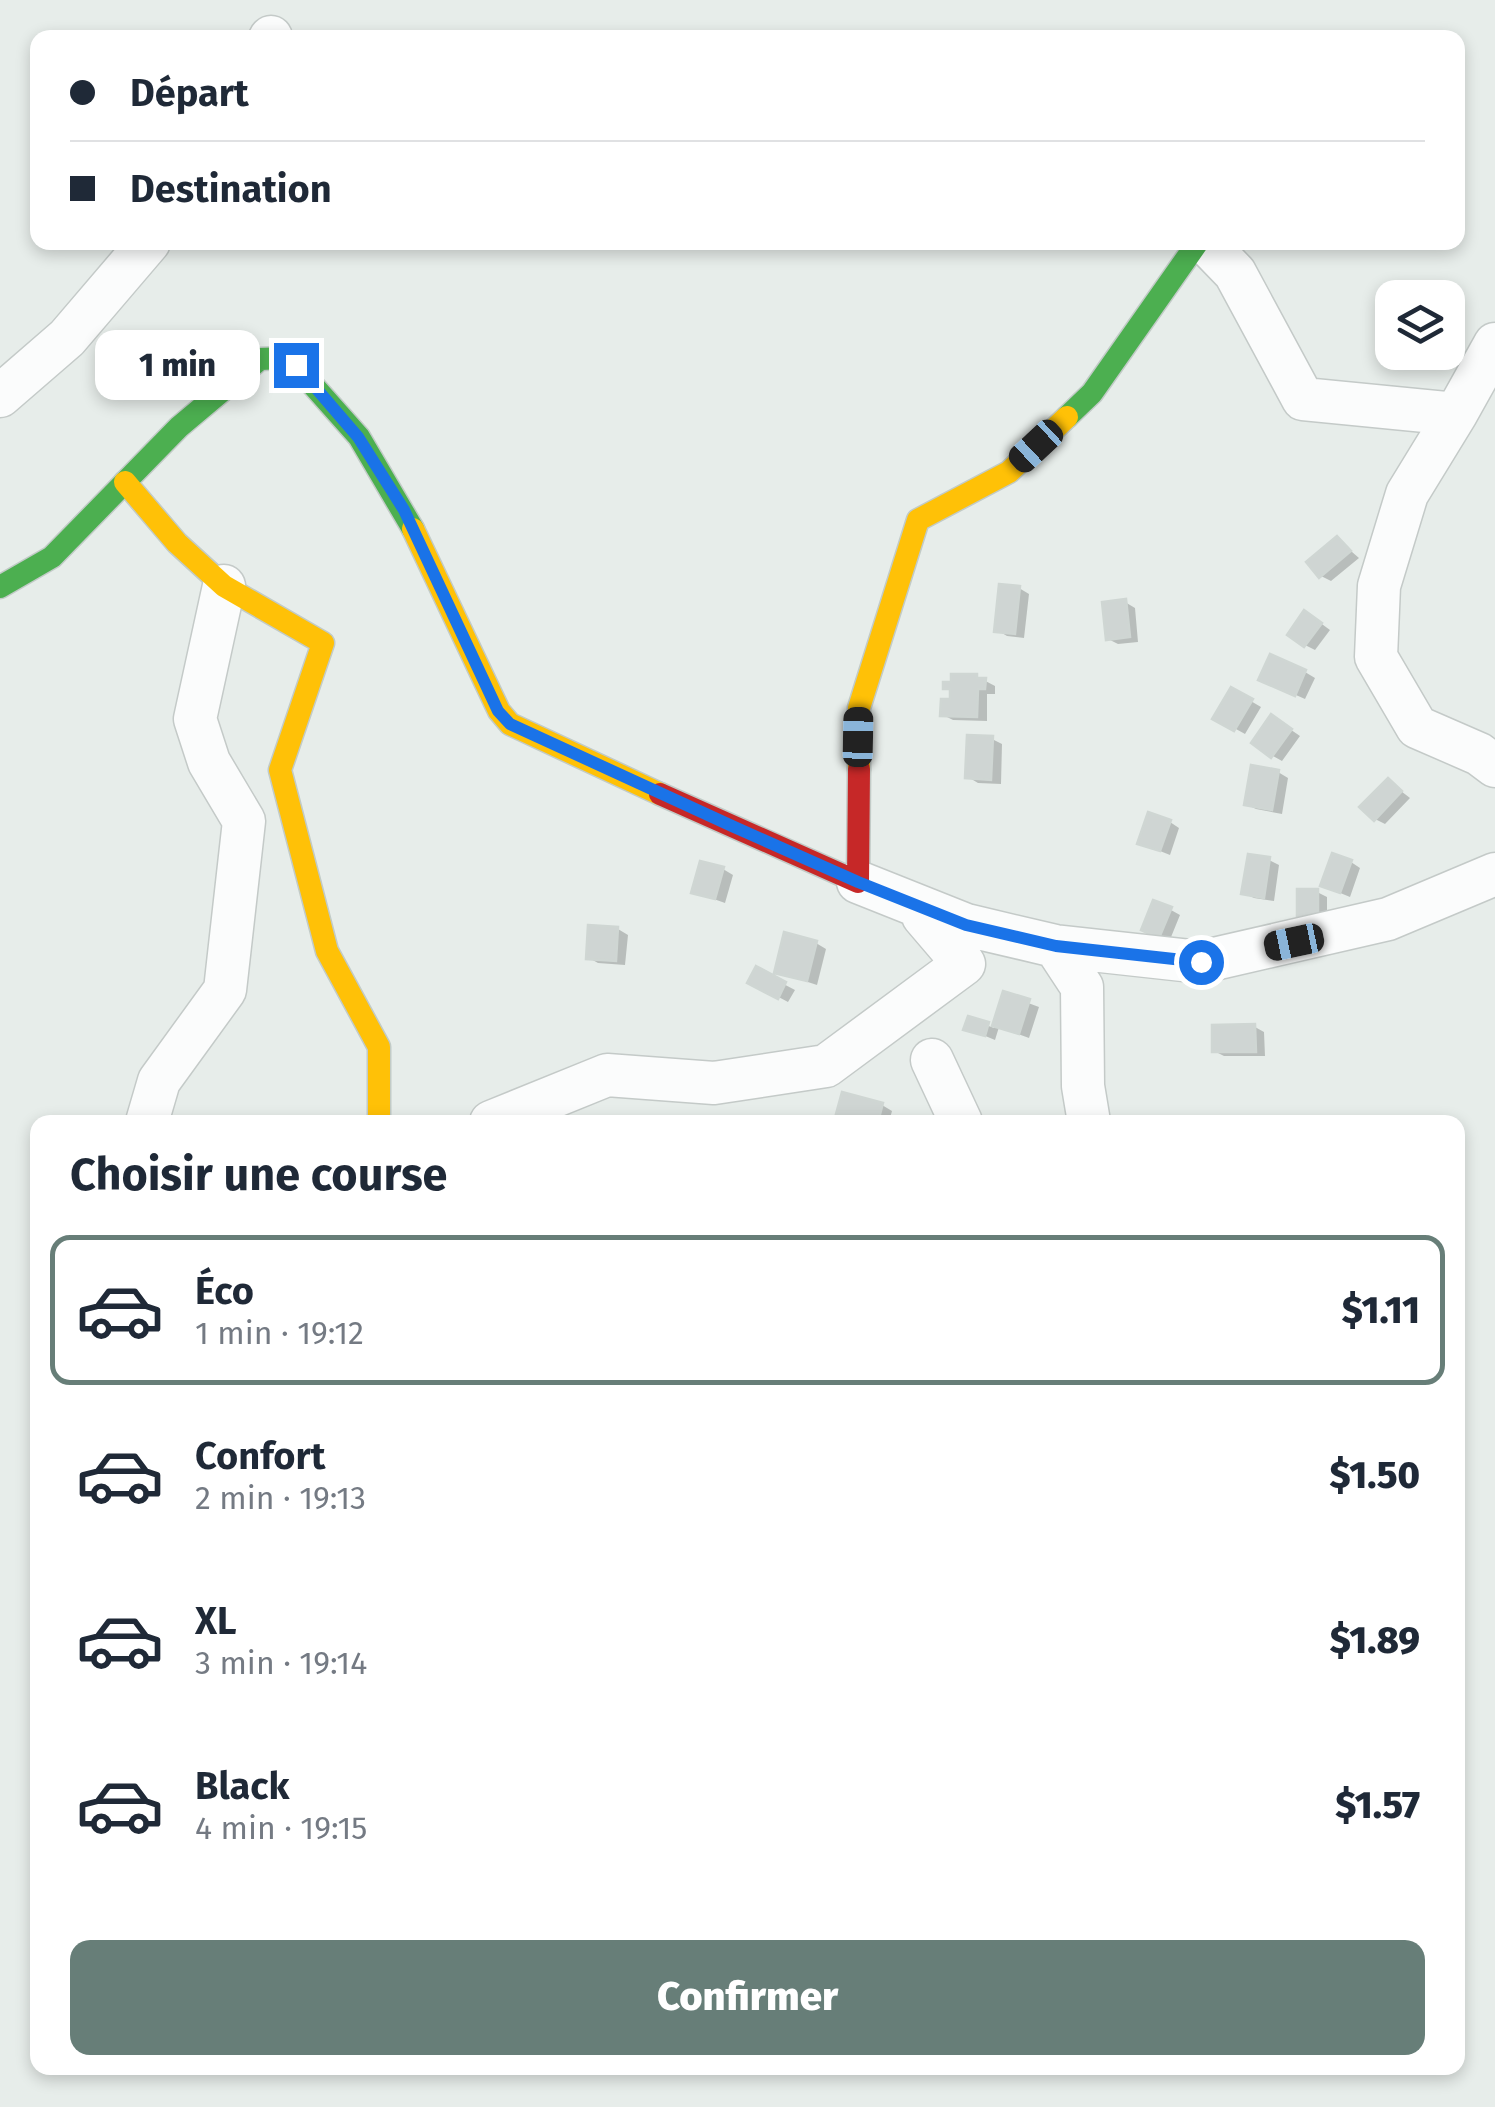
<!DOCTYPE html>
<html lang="fr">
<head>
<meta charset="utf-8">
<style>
	:root { --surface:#fff; --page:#f6f6f7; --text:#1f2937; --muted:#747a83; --line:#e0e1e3; --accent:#677e78 }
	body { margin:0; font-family:"Fira Sans",sans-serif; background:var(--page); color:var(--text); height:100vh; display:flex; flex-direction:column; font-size:38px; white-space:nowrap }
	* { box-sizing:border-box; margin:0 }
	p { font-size:32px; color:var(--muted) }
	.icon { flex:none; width:55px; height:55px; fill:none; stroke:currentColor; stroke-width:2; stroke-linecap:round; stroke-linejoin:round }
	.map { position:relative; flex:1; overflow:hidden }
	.details { position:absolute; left:30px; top:1115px; width:1435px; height:960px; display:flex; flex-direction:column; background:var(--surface); border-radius:20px; box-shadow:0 5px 15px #0003 }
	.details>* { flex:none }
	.top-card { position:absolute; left:30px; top:30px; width:1435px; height:220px; border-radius:20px; box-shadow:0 5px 15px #0003; display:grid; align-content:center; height:220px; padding:0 40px; background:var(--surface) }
	.controls { position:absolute; left:1375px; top:280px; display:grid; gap:20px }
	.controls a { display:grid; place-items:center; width:90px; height:90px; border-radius:20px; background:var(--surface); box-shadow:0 5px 15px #0003; font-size:50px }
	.end { position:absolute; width:45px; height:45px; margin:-22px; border:12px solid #1a73e8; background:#fff; box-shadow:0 0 0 5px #fff }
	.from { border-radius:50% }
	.bubble { position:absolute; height:70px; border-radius:20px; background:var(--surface); box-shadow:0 5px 15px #0003; font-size:32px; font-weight:800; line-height:70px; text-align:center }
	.car { position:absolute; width:30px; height:60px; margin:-30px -15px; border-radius:12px; box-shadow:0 0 8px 2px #0007; background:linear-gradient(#222 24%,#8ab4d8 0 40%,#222 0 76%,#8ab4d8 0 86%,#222 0) }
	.top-card b { display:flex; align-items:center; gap:35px; height:95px; font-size:38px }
	.top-card b+b { border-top:2px solid var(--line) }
	.top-card i { width:25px; height:25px; background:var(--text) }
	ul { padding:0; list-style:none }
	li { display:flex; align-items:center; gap:30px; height:150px; margin:0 20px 15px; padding:0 20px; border:5px solid transparent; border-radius:20px }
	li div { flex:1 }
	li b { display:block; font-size:38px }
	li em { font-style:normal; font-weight:800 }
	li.current { border-color:var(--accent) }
	li>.icon { width:90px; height:90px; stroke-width:1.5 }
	h2 { padding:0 40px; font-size:45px; line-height:120px }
	.button { display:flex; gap:20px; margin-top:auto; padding:20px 40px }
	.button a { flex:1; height:115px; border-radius:20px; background:var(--accent); color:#fff; font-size:40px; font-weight:800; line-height:115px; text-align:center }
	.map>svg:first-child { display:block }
	.shadow { fill:#0003 }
	.building { fill:#cfd5d3; stroke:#cfd6d3; stroke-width:2.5 }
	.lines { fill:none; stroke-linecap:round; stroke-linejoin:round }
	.street-casing { stroke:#c4cac8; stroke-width:45 }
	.fast-casing { stroke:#c2cbc7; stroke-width:25 }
	.slow-casing { stroke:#c2cbc7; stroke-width:25 }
	.jam-casing { stroke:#c2cbc7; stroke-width:25 }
	.street { stroke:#fbfcfc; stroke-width:42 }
	.fast { stroke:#4caf50; stroke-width:22 }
	.slow { stroke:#ffc107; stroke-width:22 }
	.jam { stroke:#c62828; stroke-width:22 }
	.route { stroke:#1a73e8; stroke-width:12 }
</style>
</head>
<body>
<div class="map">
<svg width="1495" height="2107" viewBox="0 0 1495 2107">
	<rect width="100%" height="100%" fill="#e7edea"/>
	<path class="shadow" d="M1337,539L1359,558L1331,581L1321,576Z
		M1019,588L1029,594L1024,638L1007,636L997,630Z
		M1125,602L1135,608L1138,642L1118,644L1108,639Z
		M1315,619L1330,630L1315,650L1305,645Z
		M1305,672L1315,678L1305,699L1271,684Z
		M976,676L995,686V694H987V721L953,720L943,715L952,701V691L946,687Z
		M1232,690L1261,707L1245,734L1216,718Z
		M1281,723L1300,736L1282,761L1273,756Z
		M992,739L1002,744L1001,784L978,783L968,777Z
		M1278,772L1288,778L1282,814L1256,809L1246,804Z
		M1388,781L1410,798L1385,824L1375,819Z
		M1170,822L1179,828L1170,855L1140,843Z
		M1269,860L1279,865L1274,901L1254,898L1244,893Z
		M1351,862L1360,868L1350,897L1333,890Z
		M723,869L733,875L725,903L694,892Z
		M1317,892L1327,897V925H1310Z
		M1171,910L1180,915L1169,942L1153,935Z
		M618,929L628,935L625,965L598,963L589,958Z
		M816,943L826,949L817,985L777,972Z
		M757,970L795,990L788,1002L750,982Z
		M1004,994L1039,1007L1029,1038L999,1027L995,1040L966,1028L970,1019L994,1028Z
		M1255,1027L1264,1032L1265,1056H1224L1214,1051Z
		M882,1105L892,1111L889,1122H863L838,1113Z
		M617,1116L635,1118L643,1122H616Z"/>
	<path class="building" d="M1337,536L1351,551L1319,578L1306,562Z
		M999,584L1020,586L1015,634L994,632Z
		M1126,599L1130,637L1106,640L1102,602Z
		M1304,610L1322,623L1304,647L1287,635Z
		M1270,654L1306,670L1295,696L1258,680Z
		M951,674H977V678H986L985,689H978L977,717L940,716L941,699H950V689H943V682H951Z
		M1231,687L1253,699L1234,731L1212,719Z
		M1271,714L1292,729L1271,758L1251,743Z
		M967,735L993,736L991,780L965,778Z
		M1251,765L1279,770L1272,810L1244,805Z
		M1388,778L1402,791L1374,821L1359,807Z
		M1148,812L1171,820L1160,851L1137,844Z
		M1332,853L1352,860L1340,893L1320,886Z
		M1248,854L1270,857L1264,898L1241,894Z
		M700,861L724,867L715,899L691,893Z
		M1297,889H1318V921H1297Z
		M1153,900L1172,907L1159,938L1141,930Z
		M588,925L618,927L616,961L586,959Z
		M784,932L817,941L807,981L774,973Z
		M756,966L786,982L778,999L747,983Z
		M1003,991L1030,999L1019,1034L992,1026Z
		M968,1016L989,1022L985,1036L963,1030Z
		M1255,1024L1256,1052H1212V1025Z
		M842,1092L883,1103L878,1122L836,1114Z"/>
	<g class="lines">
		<defs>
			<path id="street" d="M270,38L271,37
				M1205,242L1235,273L1303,399L1456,414L1495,344
				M0,396L67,338L149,242
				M1456,414L1407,494L1379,586L1376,657L1417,727L1479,754L1495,766
				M858,882L966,925L1055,946L1201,962L1388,919L1495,874
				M1055,946L1082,987L1083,1086L1089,1122
				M932,1060L961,1122
				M147,1122L159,1081L225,990L244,821L209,762L195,719L224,586
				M491,1122L607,1075L714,1083L826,1066L964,964L923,916"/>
			<path id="fast" d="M1067,417L1092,393L1198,242
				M0,587L52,557L179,427L260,359L284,358L295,365L359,437L413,529"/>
			<path id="slow" d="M125,482L177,543L224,586L323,643L280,770L327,951L379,1047V1122
				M413,529L499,711L510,724L660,794
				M859,769V708L918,520L1009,472L1067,417"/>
			<path id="jam" d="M660,794L858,882L859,769"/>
		</defs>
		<use href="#street" class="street-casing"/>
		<use href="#fast" class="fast-casing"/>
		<use href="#slow" class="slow-casing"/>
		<use href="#jam" class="jam-casing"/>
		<use href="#street" class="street"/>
		<use href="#fast" class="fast"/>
		<use href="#slow" class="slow"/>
		<use href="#jam" class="jam"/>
	</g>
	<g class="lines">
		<path class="route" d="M296,365L358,437L404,510L498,711L510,724L732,826L858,882L966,925L1056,946L1201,962"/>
	</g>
</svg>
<div class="controls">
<a><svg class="icon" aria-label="layers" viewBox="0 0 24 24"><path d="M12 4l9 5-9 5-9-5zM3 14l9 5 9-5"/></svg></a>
</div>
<i class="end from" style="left:1201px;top:962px"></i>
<i class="end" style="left:296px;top:365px"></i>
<div class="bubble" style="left:95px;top:330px;width:165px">1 min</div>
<i class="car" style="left:1036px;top:446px;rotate:227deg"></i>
<i class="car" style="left:858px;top:737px;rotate:1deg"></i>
<i class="car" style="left:1294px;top:942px;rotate:258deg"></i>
<div class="top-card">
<b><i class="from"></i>Départ</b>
<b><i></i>Destination</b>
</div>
<section class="details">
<h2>Choisir une course</h2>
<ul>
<li class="current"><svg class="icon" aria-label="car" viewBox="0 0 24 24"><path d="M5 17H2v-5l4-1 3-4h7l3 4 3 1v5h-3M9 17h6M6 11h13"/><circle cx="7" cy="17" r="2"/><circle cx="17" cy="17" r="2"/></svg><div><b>Éco</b><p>1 min · 19:12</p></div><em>$1.11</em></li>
<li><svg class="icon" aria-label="car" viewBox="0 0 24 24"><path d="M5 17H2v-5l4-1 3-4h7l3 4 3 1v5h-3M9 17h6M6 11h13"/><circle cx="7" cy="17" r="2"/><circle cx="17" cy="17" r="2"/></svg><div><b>Confort</b><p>2 min · 19:13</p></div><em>$1.50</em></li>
<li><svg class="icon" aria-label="car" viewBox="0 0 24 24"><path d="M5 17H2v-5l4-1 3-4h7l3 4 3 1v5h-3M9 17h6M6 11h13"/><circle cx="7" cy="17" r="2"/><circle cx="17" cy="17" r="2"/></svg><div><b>XL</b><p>3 min · 19:14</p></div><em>$1.89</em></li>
<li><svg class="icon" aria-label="car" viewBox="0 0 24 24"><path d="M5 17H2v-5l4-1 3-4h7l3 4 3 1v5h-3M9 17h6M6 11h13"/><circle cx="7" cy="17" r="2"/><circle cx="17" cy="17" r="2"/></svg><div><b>Black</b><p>4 min · 19:15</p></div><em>$1.57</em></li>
</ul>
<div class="button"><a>Confirmer</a></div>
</section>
</div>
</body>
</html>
